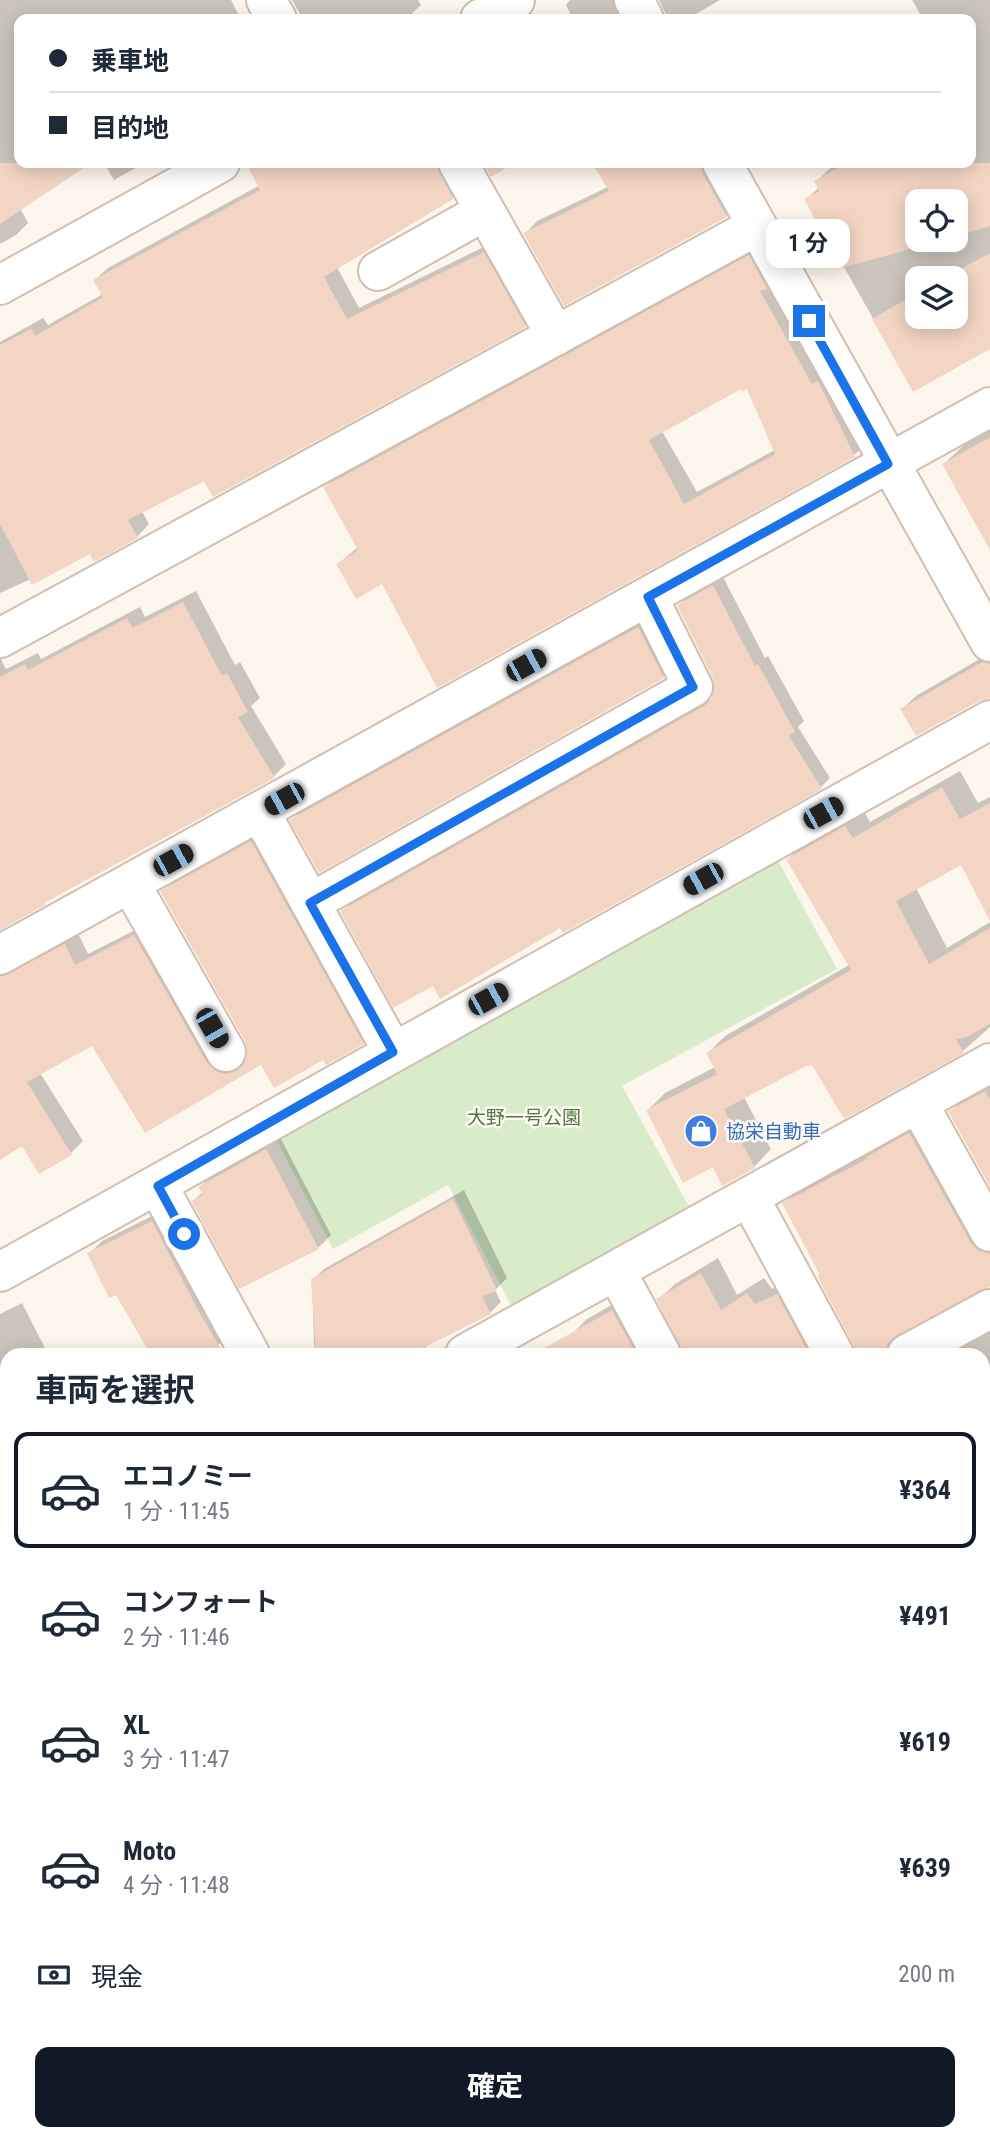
<!DOCTYPE html>
<html lang="ja">
<head>
<meta charset="utf-8">
<style>
	:root { --surface:#fff; --page:#f2f2f3; --text:#1f2937; --muted:#747a83; --line:#e0e1e3; --accent:#111827 }
	body { margin:0; font-family:"Roboto Condensed","Noto Sans JP",sans-serif; background:var(--page); color:var(--text); height:100vh; display:flex; flex-direction:column; font-size:26px; white-space:nowrap }
	* { box-sizing:border-box; margin:0 }
	p { font-size:23px; color:var(--muted) }
	.icon { flex:none; width:38px; height:38px; fill:none; stroke:currentColor; stroke-width:2; stroke-linecap:round; stroke-linejoin:round }
	.map { position:relative; flex:1; overflow:hidden }
	.sheet { position:absolute; left:0px; top:1348px; width:990px; height:793px; display:flex; flex-direction:column; background:var(--surface); border-radius:21px 21px 0 0; box-shadow:0 4px 18px #0003 }
	.sheet>* { flex:none }
	.banner { position:absolute; left:14px; top:14px; width:962px; height:154px; border-radius:14px; box-shadow:0 4px 18px #0003; display:grid; align-content:center; height:154px; padding:0 35px; background:var(--surface) }
	.buttons { position:absolute; left:905px; top:189px; display:grid; gap:14px }
	.buttons a { display:grid; place-items:center; width:63px; height:63px; border-radius:14px; background:var(--surface); box-shadow:0 4px 18px #0003; font-size:35px }
	.end { position:absolute; width:32px; height:32px; margin:-16px; border:9px solid #1a73e8; background:#fff; box-shadow:0 0 0 4px #fff }
	.from { border-radius:50% }
	.bubble { position:absolute; height:49px; border-radius:14px; background:var(--surface); box-shadow:0 4px 18px #0003; font-size:23px; font-weight:700; line-height:49px; text-align:center }
	.car { position:absolute; width:21px; height:42px; margin:-21px -10px; border-radius:9px; box-shadow:0 0 5px 2px #0007; background:linear-gradient(#222 24%,#8ab4d8 0 40%,#222 0 76%,#8ab4d8 0 86%,#222 0) }
	.banner b { display:flex; align-items:center; gap:24px; height:66px; font-size:26px }
	.banner b+b { border-top:2px solid var(--line) }
	.banner i { width:18px; height:18px; background:var(--text) }
	ul { padding:0; list-style:none }
	li { display:flex; align-items:center; gap:21px; height:116px; margin:0 14px 10px; padding:0 21px; border:4px solid transparent; border-radius:14px }
	li div { flex:1 }
	li b { display:block; font-size:26px }
	li em { font-style:normal; font-weight:700 }
	li.current { border-color:var(--accent) }
	li>.icon { width:63px; height:63px; stroke-width:1.5 }
	h2 { padding:0 35px; font-size:32px; line-height:84px }
	.pay { display:flex; align-items:center; gap:18px; height:77px; padding:0 35px; font-size:26px }
	.pay p { margin-inline-start:auto }
	.action { display:flex; gap:14px; margin-top:auto; padding:14px 35px }
	.action a { flex:1; height:80px; border-radius:14px; background:var(--accent); color:#fff; font-size:28px; font-weight:700; line-height:80px; text-align:center }
	.map>svg:first-child { display:block }
	.green { fill:#d8ecc9 }
	.shadow { fill:#0003; fill-rule:evenodd }
	.building { fill:#f3d5c3; fill-rule:evenodd }
	.lines { fill:none; stroke-linecap:round; stroke-linejoin:round }
	.minor-casing { stroke:#d1beb0; stroke-width:42 }
	.minor { stroke:#fff; stroke-width:38 }
	.route { stroke:#1a73e8; stroke-width:9 }
	.labels { text-anchor:middle; dominant-baseline:central; stroke-width:5; stroke-linejoin:round; paint-order:stroke }
	.park-label { font-size:19px; fill:#537a41; stroke:#fffaf3 }
	.shop-label { font-size:19px; fill:#366cbe; stroke:#fffaf3; text-anchor:start }
</style>
</head>
<body>
<div class="map">
<svg width="990" height="2140" viewBox="0 0 990 2140">
	<rect width="100%" height="100%" fill="#fdf6ec"/>
	<path class="green" d="M776,857L837,969L622,1086L692,1212L513,1309L448,1185L333,1249L275,1137Z"/>
	<path class="shadow" d="M0,0H231L241,19H19V163H87L20,208L28,223L16,235L0,244Z
		M292,0H418L421,5L406,19H303Z
		M570,0H629L641,19H573L566,5Z
		M659,0H720L687,19H668Z
		M912,0H990V346L913,389L806,200L819,187L816,182L835,163H971V19H923ZM917,201H956V240H917ZM917,278H956V317H917Z
		M104,163H145L114,180Z
		M248,163H454L465,185L452,198L337,267L359,308L496,241L537,313L525,326L142,511L149,524L137,537L91,552L0,593V342L43,318L48,325L103,294L95,280L108,268L260,185Z
		M594,163H718L739,203L726,216L525,234L537,221L608,187Z
		M762,244L867,443L854,455L438,686L383,582L338,564L358,547L325,487L338,475ZM741,387H748L775,450L697,492L662,431Z
		M990,428V546L944,464L968,441Z
		M723,577L765,658L768,656L804,721L798,727L830,778L821,787L560,925L434,983L342,912L352,902L714,698L715,677L679,606L688,596Z
		M196,591L235,665L240,662L260,698L251,706L286,764L274,776L51,897L0,928V657L6,669L38,653L41,659L140,607L145,617Z
		M652,615L676,664L663,677L292,820L305,807Z
		M990,653V696L902,709L916,696Z
		M960,771L978,803L990,797V917L962,862L916,888L947,948L990,922V1027L963,1051L805,1064L744,1097L771,1149L754,1167L713,1165L648,1110L665,1093L715,1067L708,1053L725,1036L849,965L788,859L805,842L863,810L870,822Z
		M264,830L375,1030L363,1043L323,1058L262,1063L146,1131L93,1044L40,1073L83,1141L71,1153L23,1144L0,1158V960L78,933L88,954L147,924L239,1062L248,1060L247,1041L162,892L175,879Z
		M990,1082V1184L950,1112L966,1096Z
		M926,1118L990,1230V1286L980,1288L902,1333L904,1349L909,1354H857L855,1344L784,1204L800,1188Z
		M280,1137L331,1235L318,1248L193,1201L203,1192L200,1187L213,1174Z
		M464,1190L507,1278L495,1290L501,1302L490,1313L432,1342L417,1354H319L314,1345L312,1280L324,1269Z
		M166,1209L231,1332L218,1345L201,1354H152L116,1293L89,1254L102,1241Z
		M718,1258L737,1295L764,1278L772,1289L793,1279L836,1354H684L658,1300L675,1284Z
		M629,1295L664,1354H581L571,1335L587,1319Z
		M22,1303L48,1354H7V1589L0,1588V1314Z
		M990,1328V1675L984,1678V1354H941Z
		M7,1630V2133H204L210,2140H0V1633Z
		M984,1752L990,1763V1928L984,1927Z
		M984,1947L990,1960V2070L984,2074Z
		M243,2133H283L286,2140H240Z
		M341,2133H367L371,2140H329Z
		M524,2133H678L684,2140H650L648,2136L642,2140H517Z
		M718,2133H891L880,2140H714Z"/>
	<path class="building" d="M0,163H91L0,224Z
		M246,163H436L453,199L324,277L347,319L484,252L526,327L213,497L204,481L128,520L138,538L94,562L90,554L32,585L0,524V345L31,329L35,336L103,297L93,280L260,190Z
		M483,163H514L491,177Z
		M592,163H700L703,174L727,217L564,306L523,233L609,191Z
		M847,163H990V226L956,236V201H917V240H943L842,268L804,199L819,191L814,181Z
		M990,253V349L913,392L872,319L917,293V317H956V278H944Z
		M749,255L767,289L760,291L812,384L818,381L855,457L437,688L382,584L356,599L336,564L358,550L323,487ZM741,389L742,392L747,389L775,454L684,504L649,440Z
		M990,437V550L942,464Z
		M713,585L755,666L758,664L795,732L789,736L822,789L563,933L560,928L440,999L433,986L393,1008L340,911L704,706L712,698L713,678L677,605Z
		M183,602L222,676L227,673L248,712L238,717L275,778L44,903L45,905L0,930V677L25,664L28,670L127,618L133,628Z
		M638,627L664,678L319,873L289,820Z
		M982,662L990,664V698L979,701L916,736L900,709Z
		M942,787L960,819L990,803V921L961,865L896,901L929,964L990,928V1024L967,1037L956,1039L964,1053L844,1119L812,1065L806,1066L724,1109L755,1168L722,1186L713,1167L683,1183L646,1110L717,1074L706,1053L851,970L786,859L845,826L853,838Z
		M251,841L364,1044L326,1065L323,1060L274,1088L261,1065L145,1133L92,1046L27,1082L72,1155L39,1174L22,1146L0,1160V977L65,944L75,965L134,935L207,1063L216,1071L225,1074L236,1071L244,1064L248,1053L245,1041L160,891Z
		M985,1091L990,1100V1187L948,1111Z
		M909,1133L971,1243L979,1251L990,1254V1287L897,1335L888,1343L885,1354H856L853,1344L817,1276L820,1275L782,1203L867,1159L866,1157Z
		M266,1149L319,1249L239,1289L191,1201L203,1195L198,1187Z
		M453,1199L497,1290L482,1297L491,1314L411,1354H316L311,1279Z
		M152,1221L198,1310L224,1354H150L116,1295L109,1298L87,1253Z
		M701,1273L721,1310L747,1293L755,1304L777,1294L809,1354H683L656,1299Z
		M612,1310L636,1354H534Z"/>
	<g class="lines">
		<defs>
			<path id="minor" d="M266,0L277,19
				M634,0L644,19
				M480,19L515,0
				M458,163L556,336
				M722,163L990,642
				M378,271L485,211
				M0,285L220,163
				M0,638L757,226
				M260,812L393,1052
				M130,883L226,1052
				M310,903L693,687L648,597
				M0,955L990,407
				M918,1103L990,1232
				M158,1186L250,1354
				M749,1197L834,1354
				M616,1271L661,1354
				M0,1272L990,720
				M465,1354L990,1063
				M907,1354L990,1309
				M1,1611L7,1622
				M984,1711L990,1707
				M984,1950L990,1962
				M484,2133L488,2140
				M208,2140L220,2133
				M682,2140L694,2133
				M962,2140L973,2133"/>
		</defs>
		<use href="#minor" class="minor-casing"/>
		<use href="#minor" class="minor"/>
	</g>
	<g class="lines">
		<path class="route" d="M184,1234L158,1186L393,1052L310,903L693,687L648,597L888,464L809,321"/>
	</g>
	<defs>
		<symbol id="shop-disc" viewBox="-11 -11 22 22"><circle r="9.5" fill="#3f7fe0" stroke="#fffaf3"/><path d="M-5-2.5h2.3a2.7 3.5 0 0 1 5.4 0H5L5.5 6h-11ZM-1.5-2.5h3a1.5 2.3 0 0 0-3 0Z" fill="#fff"/></symbol>
	</defs>
	<g fill-rule="evenodd">
		<use href="#shop-disc" x="682" y="1112" width="38" height="38"/>
	</g>
	<g class="labels">
		<g class="park-label">
			<text x="524" y="1117">大野一号公園</text>
		</g>
		<g class="shop-label">
			<text x="726" y="1131">協栄自動車</text>
		</g>
	</g>
</svg>
<div class="buttons">
<a><svg class="icon" aria-label="locate" viewBox="0 0 24 24"><circle cx="12" cy="12" r="6"/><path d="M12 2v4M12 18v4M2 12h4M18 12h4"/></svg></a>
<a><svg class="icon" aria-label="layers" viewBox="0 0 24 24"><path d="M12 4l9 5-9 5-9-5zM3 14l9 5 9-5"/></svg></a>
</div>
<i class="end from" style="left:184px;top:1234px"></i>
<i class="end" style="left:809px;top:321px"></i>
<div class="bubble" style="left:766px;top:219px;width:84px">1 分</div>
<i class="car" style="left:526px;top:665px;rotate:61deg"></i>
<i class="car" style="left:284px;top:799px;rotate:241deg"></i>
<i class="car" style="left:823px;top:813px;rotate:61deg"></i>
<i class="car" style="left:173px;top:860px;rotate:61deg"></i>
<i class="car" style="left:703px;top:879px;rotate:241deg"></i>
<i class="car" style="left:488px;top:999px;rotate:61deg"></i>
<i class="car" style="left:212px;top:1028px;rotate:150deg"></i>
<div class="banner">
<b><i class="from"></i>乗車地</b>
<b><i></i>目的地</b>
</div>
<section class="sheet">
<h2>車両を選択</h2>
<ul>
<li class="current"><svg class="icon" aria-label="car" viewBox="0 0 24 24"><path d="M5 17H2v-5l4-1 3-4h7l3 4 3 1v5h-3M9 17h6M6 11h13"/><circle cx="7" cy="17" r="2"/><circle cx="17" cy="17" r="2"/></svg><div><b>エコノミー</b><p>1 分 · 11:45</p></div><em>¥364</em></li>
<li><svg class="icon" aria-label="car" viewBox="0 0 24 24"><path d="M5 17H2v-5l4-1 3-4h7l3 4 3 1v5h-3M9 17h6M6 11h13"/><circle cx="7" cy="17" r="2"/><circle cx="17" cy="17" r="2"/></svg><div><b>コンフォート</b><p>2 分 · 11:46</p></div><em>¥491</em></li>
<li><svg class="icon" aria-label="car" viewBox="0 0 24 24"><path d="M5 17H2v-5l4-1 3-4h7l3 4 3 1v5h-3M9 17h6M6 11h13"/><circle cx="7" cy="17" r="2"/><circle cx="17" cy="17" r="2"/></svg><div><b>XL</b><p>3 分 · 11:47</p></div><em>¥619</em></li>
<li><svg class="icon" aria-label="car" viewBox="0 0 24 24"><path d="M5 17H2v-5l4-1 3-4h7l3 4 3 1v5h-3M9 17h6M6 11h13"/><circle cx="7" cy="17" r="2"/><circle cx="17" cy="17" r="2"/></svg><div><b>Moto</b><p>4 分 · 11:48</p></div><em>¥639</em></li>
</ul>
<div class="pay"><svg class="icon" aria-label="cash" viewBox="0 0 24 24"><path d="M3 7h18v10H3z"/><circle cx="12" cy="12" r="2"/></svg>現金<p>200 m</p></div>
<div class="action"><a>確定</a></div>
</section>
</div>
</body>
</html>
